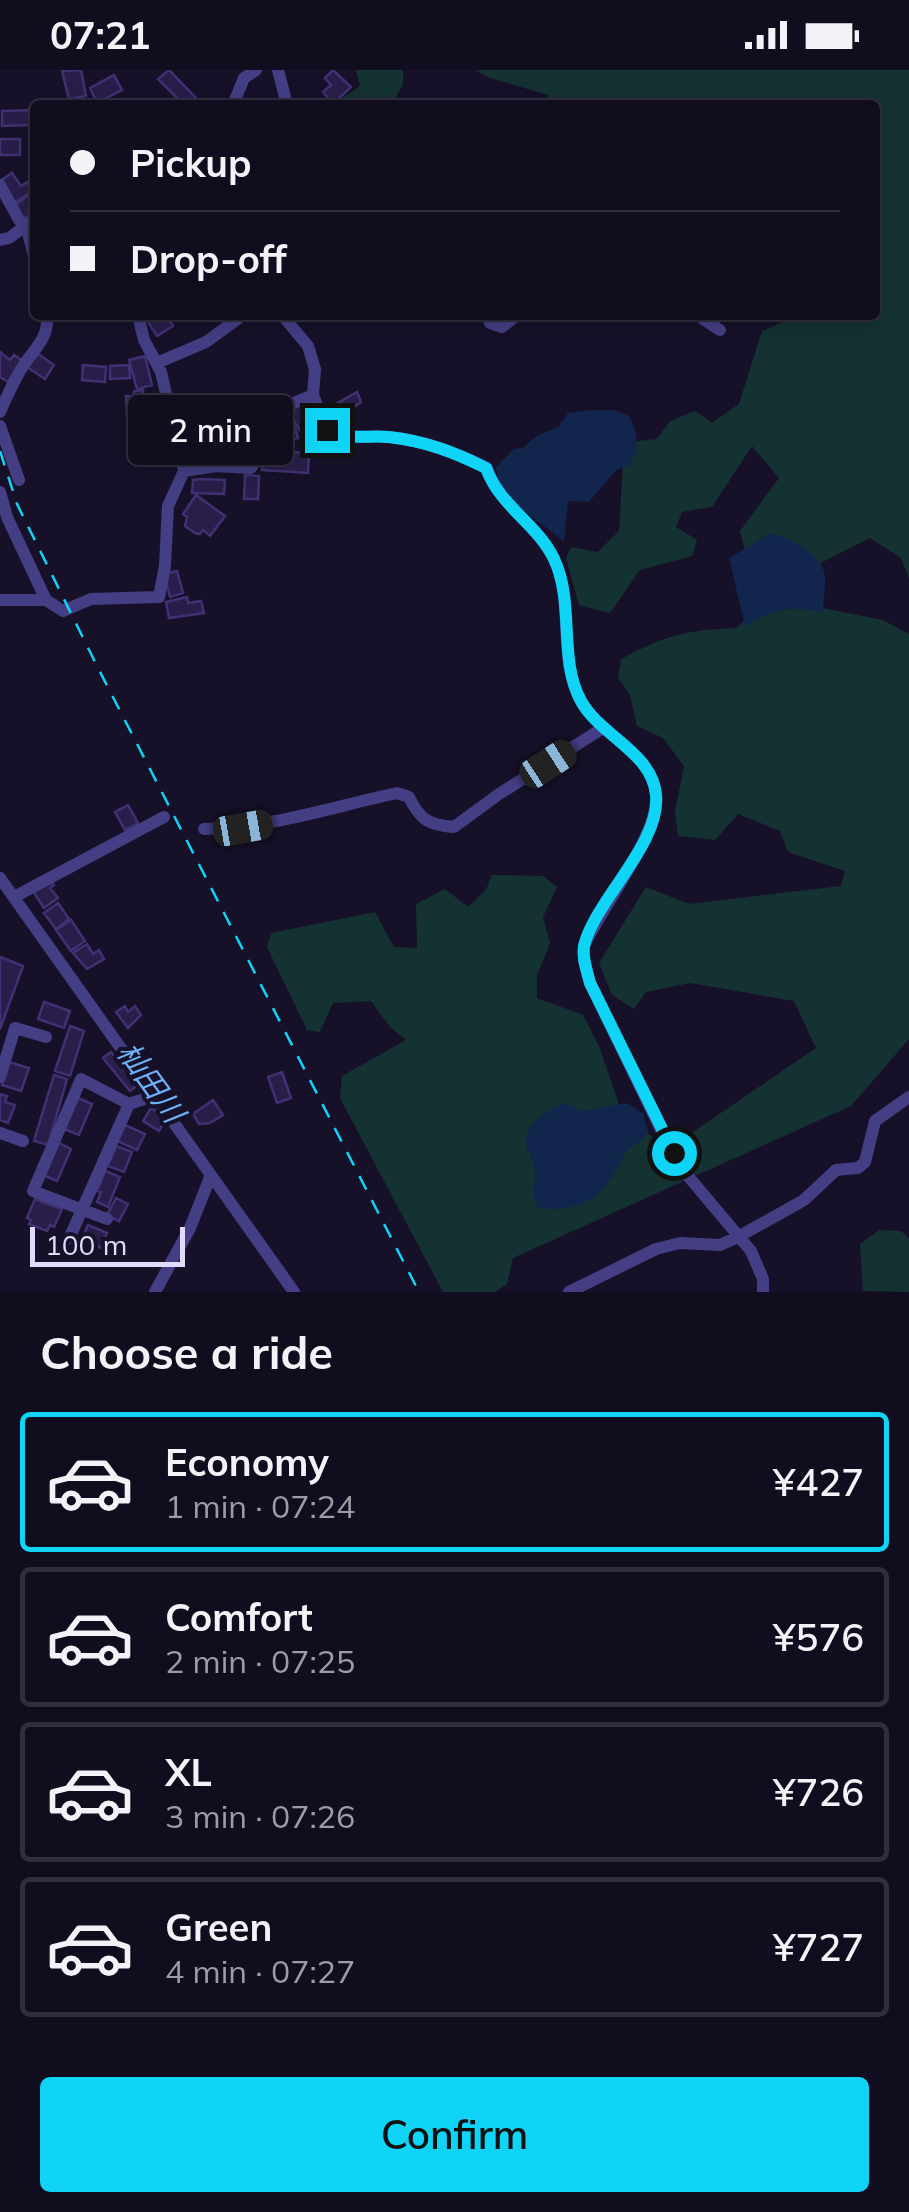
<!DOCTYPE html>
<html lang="en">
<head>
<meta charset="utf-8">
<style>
	:root { --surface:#100d1f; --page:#191628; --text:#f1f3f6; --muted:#9c9ca4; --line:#302d3d; --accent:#0fd4f5 }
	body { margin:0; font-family:Mulish,"Noto Sans JP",sans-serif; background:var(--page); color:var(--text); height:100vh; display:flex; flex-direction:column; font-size:38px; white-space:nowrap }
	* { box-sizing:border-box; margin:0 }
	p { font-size:32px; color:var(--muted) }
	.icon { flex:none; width:55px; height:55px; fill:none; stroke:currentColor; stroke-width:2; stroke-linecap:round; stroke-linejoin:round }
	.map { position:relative; height:1222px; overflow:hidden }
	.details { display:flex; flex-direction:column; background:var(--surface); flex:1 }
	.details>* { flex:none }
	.guide { position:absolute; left:30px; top:30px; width:850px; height:220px; border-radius:10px; box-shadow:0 5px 25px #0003,0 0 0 2px var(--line); display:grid; align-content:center; height:220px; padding:0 40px; background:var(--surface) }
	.scale { position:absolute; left:30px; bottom:25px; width:155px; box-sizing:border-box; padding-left:10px; border:5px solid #e0dbfd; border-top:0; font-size:28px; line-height:35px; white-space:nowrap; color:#e0dbfd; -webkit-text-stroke:8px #161129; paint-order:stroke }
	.end { position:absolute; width:45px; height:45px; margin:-22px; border:12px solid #0fd4f5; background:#111; box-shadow:0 0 0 5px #111 }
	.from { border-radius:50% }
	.bubble { position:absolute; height:70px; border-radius:10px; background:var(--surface); box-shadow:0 5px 25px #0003,0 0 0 2px var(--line); font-size:32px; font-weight:600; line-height:70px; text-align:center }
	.car { position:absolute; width:30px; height:60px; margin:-30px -15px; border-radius:12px; box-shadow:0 0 8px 2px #0007; background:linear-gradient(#222 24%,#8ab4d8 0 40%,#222 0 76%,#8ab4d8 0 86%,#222 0) }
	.guide b { display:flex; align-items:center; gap:35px; height:95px; font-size:38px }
	.guide b+b { border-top:2px solid var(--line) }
	.guide i { width:25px; height:25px; background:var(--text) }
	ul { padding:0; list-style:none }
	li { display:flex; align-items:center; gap:30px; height:140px; margin:0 20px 15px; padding:0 20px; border:5px solid var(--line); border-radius:10px }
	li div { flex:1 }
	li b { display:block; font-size:38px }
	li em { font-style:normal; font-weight:600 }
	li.current { border-color:var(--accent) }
	li>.icon { width:90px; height:90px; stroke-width:1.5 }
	h2 { padding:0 40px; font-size:45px; line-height:120px }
	.cta { display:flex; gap:20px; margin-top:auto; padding:20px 40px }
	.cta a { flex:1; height:115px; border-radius:10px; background:var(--accent); color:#111; font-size:40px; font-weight:600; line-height:115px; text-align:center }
	.status { display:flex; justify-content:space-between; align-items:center; height:70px; padding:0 50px; background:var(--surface); direction:ltr }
	.status svg { height:28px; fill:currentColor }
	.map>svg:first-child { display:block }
	.green { fill:#153232 }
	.water { fill:#11254d }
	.building { fill:#291e49; stroke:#413174; stroke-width:2.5 }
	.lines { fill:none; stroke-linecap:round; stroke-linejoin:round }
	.minor { stroke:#443f85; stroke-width:12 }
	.rail { stroke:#0fd4f5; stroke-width:2.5; stroke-dasharray:15 12; stroke-linecap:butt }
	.route { stroke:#0fd4f5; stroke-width:12 }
	.labels { text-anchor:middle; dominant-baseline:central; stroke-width:8; stroke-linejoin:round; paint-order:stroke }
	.water-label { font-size:30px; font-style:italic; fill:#6db2f9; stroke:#161129 }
</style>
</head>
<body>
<div class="status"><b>07:21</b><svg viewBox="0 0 49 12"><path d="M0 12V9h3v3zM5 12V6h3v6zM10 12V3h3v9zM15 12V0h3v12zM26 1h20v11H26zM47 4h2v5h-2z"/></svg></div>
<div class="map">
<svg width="909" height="1222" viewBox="0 0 909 1222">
	<rect width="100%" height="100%" fill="#161129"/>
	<path class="green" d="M356,0H403V15L392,33L333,35L360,16Z
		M475,0H909V508L901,488L870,468L811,498L749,496L740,461L779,408L752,376L712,437L682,442L676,457L697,470L692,486L640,500L610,543L579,535L566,488L571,477L598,482L619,461L623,393L630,372L657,369L670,351L695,341L712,353L739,334L762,261L798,245H875V35H548V25L487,7Z
		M781,530L883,550L909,564V969L851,1036L513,1188L507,1214L495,1222H443L340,1028L342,1006L406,970L391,958L371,931L333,933L320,962L307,960L267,877L271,863L375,842L394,877L417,878L416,834L445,819L468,837L486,820L492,805L543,806L557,817L543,847L550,874L537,905V928L583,945L599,976L623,1046L654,1068L687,1066L816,978L794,931L690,913L646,922L634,939L612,925L599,893L646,817L689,834L841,816L845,801L788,782L780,761L738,744L715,770L678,766L675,742L684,696L663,668L637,656L630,625L618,608L621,589C669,564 683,561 737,558L754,541Z
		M879,1160L901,1161L909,1168V1222L863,1221L860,1174Z"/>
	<path class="water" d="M591,340H614L629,346C639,365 639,374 631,394L615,401L589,432L568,431L564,472C539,449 501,434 496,397L514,379L523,378L535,367L559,356L568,343Z
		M770,463C788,467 817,482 824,501C827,512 823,531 823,543C793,534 772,540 745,556L729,488Z
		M564,1033L583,1041L627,1033L643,1043L648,1061C642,1073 634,1073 626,1082C621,1088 618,1097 614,1103C595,1135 574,1140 539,1139C529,1120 535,1120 535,1101C535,1093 529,1086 527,1078C521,1054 546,1042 564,1033Z"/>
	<path class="building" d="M81,0L86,26L69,29L62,1Z
		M169,0L196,28L189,35H184L158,9Z
		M333,0L351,17L333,34L323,22L331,15L325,8Z
		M114,5L122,20L97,33L90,18Z
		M30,40V55L2,56V41Z
		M0,69H20V85H0Z
		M12,103L21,116L27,112L33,121L14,133L0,111Z
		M30,124L35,131V141L24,149L14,136Z
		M159,245H166L173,256L157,266L148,252Z
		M0,282L10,290L14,285L23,291L8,312L0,307Z
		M37,283L54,295L45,309L27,297Z
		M145,286L152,315L137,319L129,290Z
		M83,295L106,297L105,312L82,310Z
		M129,295L130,308L110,309V296Z
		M143,320L144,344L127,345L126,326H134V321Z
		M357,322L361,332L347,342L351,349L342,353L336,334Z
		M303,333L318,358L310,363L314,369L307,373L289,342Z
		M293,350L298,368L278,375L274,357Z
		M275,378L286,379L285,390L291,391V382L309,383L308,403L262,400L263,380L274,381Z
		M245,405L259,406L258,429H244Z
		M202,409L225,410L224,424L192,423L193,410Z
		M196,425L225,446L210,466L203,460L200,464L195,463L185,456L187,447L183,444Z
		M177,501L183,523L170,527L164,504Z
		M187,527L188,533L201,531L204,543L169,548L166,532Z
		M128,735L138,753L125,760L115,742Z
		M50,808L54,815L50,818L58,828L44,838L33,821Z
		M58,833L69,849L56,859L44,843Z
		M71,850L85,871L71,881L56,860Z
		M87,874L93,884L99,880L104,889L87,899L73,883Z
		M0,887L23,896L0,959Z
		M44,932L70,941L64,958L38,949Z
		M125,936L128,942L135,936L141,945L128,958L116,942Z
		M70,956L84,961L70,1006L55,1001Z
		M111,982L123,998L128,994L136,1006L133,1008L138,1015L130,1021L103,988Z
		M9,992L29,998L21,1021L2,1015Z
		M282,1002L291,1028L277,1033L268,1007Z
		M54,1005L67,1009L48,1075L34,1071Z
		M0,1024L7,1026L5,1032L15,1035L8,1053L0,1050Z
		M78,1028L92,1034L79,1065L64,1059Z
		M213,1030L223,1045L210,1053L199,1054L193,1044Z
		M151,1038L167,1048L159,1061L143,1051Z
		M123,1054L145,1064L137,1080L115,1070Z
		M57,1072L71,1079L57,1111L43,1105Z
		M116,1076L132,1082L124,1102L108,1096Z
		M105,1101L120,1107L108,1137L97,1132L101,1122L97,1121Z
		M116,1128L128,1134L119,1151L107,1145Z
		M35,1129L62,1139L54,1157L50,1155L47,1161L29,1154L31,1150L27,1148Z
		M88,1155L107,1163L101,1178L82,1169Z"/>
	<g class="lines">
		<path class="minor" d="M278,0L287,35
			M233,35L244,8L256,0
			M0,115L19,150L26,155L35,190
			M0,170L9,168L35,149
			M282,245L308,276L315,299L313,325L327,360C349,371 366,365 389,367C425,371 454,382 487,398C500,437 537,454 554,489C575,533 557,589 581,631C601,666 653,683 656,725C660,763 601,838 584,876V890L590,913L661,1060L688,1106L751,1181L763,1209V1222
			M487,245L490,253L502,257L517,245
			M697,245L720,260
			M157,293L206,272L243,245
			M0,342C7,326 14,310 23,296C35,278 49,268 47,245
			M0,356L19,410
			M184,401L216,396L251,398L255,392L256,353L264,345L313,325
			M0,422L7,447L46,530L63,541L91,529L159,527L165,496L168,436L184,401L161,302L144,270L138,245
			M0,530H46
			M204,759C270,758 332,737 397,723L409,727C420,750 429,755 454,757L499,724L603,658
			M0,808L294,1222
			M14,827L164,747
			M0,1007L15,958L46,967
			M0,1063L23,1071
			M107,1149L33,1121L81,1009L129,1034
			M69,1169L129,1034L154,1026
			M155,1222L190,1158L211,1105
			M569,1222L656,1179L680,1173L720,1175L738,1167L804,1130L836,1100L858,1098L865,1092L875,1051L909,1027"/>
		<path class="rail" d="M0,381L17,434L98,598L419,1222"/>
	</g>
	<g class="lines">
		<path class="route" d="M327,360C349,371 366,365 389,367C425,371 454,382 486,398C500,437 537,453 554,489C575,533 558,589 581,631C600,666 652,682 656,725C661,774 595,830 584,876C582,888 587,901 590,913L674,1083"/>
	</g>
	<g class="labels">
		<g class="water-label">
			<text transform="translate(151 1012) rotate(54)">杣田川</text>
		</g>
	</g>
</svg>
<div class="scale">100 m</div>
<i class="end from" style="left:674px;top:1083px"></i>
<i class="end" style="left:327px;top:360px"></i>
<div class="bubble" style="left:128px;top:325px;width:165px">2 min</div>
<i class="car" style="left:548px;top:694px;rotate:57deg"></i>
<i class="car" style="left:243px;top:758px;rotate:80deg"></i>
<div class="guide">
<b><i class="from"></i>Pickup</b>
<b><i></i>Drop-off</b>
</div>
</div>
<section class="details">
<h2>Choose a ride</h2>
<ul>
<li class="current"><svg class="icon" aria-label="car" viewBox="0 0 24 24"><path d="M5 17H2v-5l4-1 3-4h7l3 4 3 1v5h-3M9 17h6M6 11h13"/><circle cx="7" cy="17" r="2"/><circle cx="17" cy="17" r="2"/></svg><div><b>Economy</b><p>1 min · 07:24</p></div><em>¥427</em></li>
<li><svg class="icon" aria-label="car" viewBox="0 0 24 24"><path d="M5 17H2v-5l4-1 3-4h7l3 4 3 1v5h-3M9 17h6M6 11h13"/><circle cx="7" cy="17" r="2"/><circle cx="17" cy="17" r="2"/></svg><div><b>Comfort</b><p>2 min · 07:25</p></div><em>¥576</em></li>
<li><svg class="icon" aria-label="car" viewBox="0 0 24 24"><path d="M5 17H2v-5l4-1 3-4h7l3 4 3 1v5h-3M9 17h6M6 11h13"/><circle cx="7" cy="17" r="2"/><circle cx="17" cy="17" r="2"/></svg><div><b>XL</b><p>3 min · 07:26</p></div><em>¥726</em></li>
<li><svg class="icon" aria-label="car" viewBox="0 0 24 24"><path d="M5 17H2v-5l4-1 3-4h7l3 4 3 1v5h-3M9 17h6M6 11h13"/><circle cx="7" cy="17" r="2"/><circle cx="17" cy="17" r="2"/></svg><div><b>Green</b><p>4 min · 07:27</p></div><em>¥727</em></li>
</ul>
<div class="cta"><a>Confirm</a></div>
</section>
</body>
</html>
